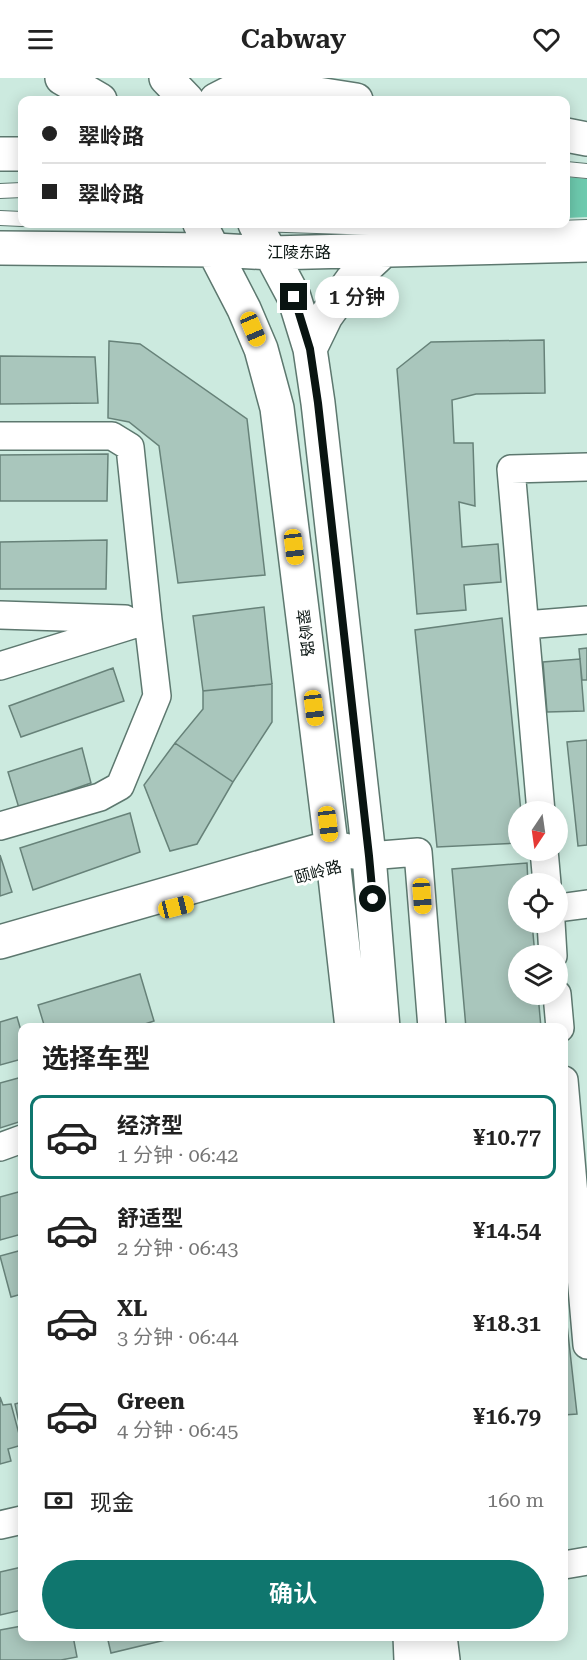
<!DOCTYPE html>
<html lang="zh">
<head>
<meta charset="utf-8">
<style>
	:root { --surface:#fff; --page:#f2f2f2; --text:#222; --muted:#767676; --line:#e0e0e0; --accent:#0f766e }
	body { margin:0; font-family:"Roboto Serif","Noto Sans SC",serif; background:var(--page); color:var(--text); height:100vh; display:flex; flex-direction:column; font-size:22px; white-space:nowrap }
	* { box-sizing:border-box; margin:0 }
	p { font-size:20px; color:var(--muted) }
	.icon { flex:none; width:33px; height:33px; fill:none; stroke:currentColor; stroke-width:2; stroke-linecap:round; stroke-linejoin:round }
	.map { position:relative; flex:1; overflow:hidden }
	.sheet { position:absolute; left:18px; top:945px; width:550px; height:618px; display:flex; flex-direction:column; background:var(--surface); border-radius:12px; box-shadow:0 3px 15px #0003 }
	.sheet>* { flex:none }
	.banner { position:absolute; left:18px; top:18px; width:552px; height:132px; border-radius:12px; box-shadow:0 3px 15px #0003; display:grid; align-content:center; height:132px; padding:0 24px; background:var(--surface) }
	.needle { width:39px; rotate:193deg }
	.fabs { position:absolute; left:508px; top:723px; display:grid; gap:12px }
	.fabs a { display:grid; place-items:center; width:60px; height:60px; border-radius:50%; background:var(--surface); box-shadow:0 3px 15px #0003; font-size:30px }
	.end { position:absolute; width:27px; height:27px; margin:-14px; border:8px solid #091411; background:#fff; box-shadow:0 0 0 3px #fff }
	.from { border-radius:50% }
	.bubble { position:absolute; height:42px; border-radius:21px; background:var(--surface); box-shadow:0 3px 15px #0003; font-size:20px; font-weight:600; line-height:42px; text-align:center }
	.car { position:absolute; width:18px; height:36px; margin:-18px -9px; border-radius:8px; box-shadow:0 0 4px 2px #0007; background:linear-gradient(#f5c518 24%,#345 0 40%,#f5c518 0 76%,#345 0 86%,#f5c518 0) }
	.banner b { display:flex; align-items:center; gap:21px; height:57px; font-size:22px }
	.banner b+b { border-top:2px solid var(--line) }
	.banner i { width:15px; height:15px; background:var(--text) }
	ul { padding:0; list-style:none }
	li { display:flex; align-items:center; gap:18px; height:84px; margin:0 12px 9px; padding:0 12px; border:3px solid transparent; border-radius:12px }
	li div { flex:1 }
	li b { display:block; font-size:22px }
	li em { font-style:normal; font-weight:600 }
	li.selected { border-color:var(--accent) }
	li>.icon { width:54px; height:54px; stroke-width:1.5 }
	h2 { padding:0 24px; font-size:27px; line-height:72px }
	.pay { display:flex; align-items:center; gap:15px; height:66px; padding:0 24px; font-size:22px }
	.pay p { margin-inline-start:auto }
	.action { display:flex; gap:12px; margin-top:auto; padding:12px 24px }
	.action a { flex:1; height:69px; border-radius:36px; background:var(--accent); color:#fff; font-size:24px; font-weight:600; line-height:69px; text-align:center }
	header { display:flex; justify-content:space-between; align-items:center; height:78px; padding:0 24px; background:var(--surface); font-size:27px; font-weight:600 }
	.map>svg:first-child { display:block }
	.green { fill:#6dcaae }
	.building { fill:#a9c6bc; stroke:#678279; stroke-width:1.5 }
	.lines { fill:none; stroke-linecap:round; stroke-linejoin:round }
	.lane-casing { stroke:#5d786f; stroke-width:16 }
	.street-casing { stroke:#5d786f; stroke-width:30 }
	.secondary-casing { stroke:#5d786f; stroke-width:36 }
	.lane { stroke:#fff; stroke-width:14 }
	.street { stroke:#fff; stroke-width:27 }
	.secondary { stroke:#fff; stroke-width:33 }
	.route { stroke:#091411; stroke-width:8 }
	.labels { text-anchor:middle; dominant-baseline:central; stroke-width:6; stroke-linejoin:round; paint-order:stroke }
	.street-label { font-size:16px; fill:#091411; stroke:#fff }
</style>
</head>
<body>
<header><svg class="icon" aria-label="menu" viewBox="0 0 24 24"><path d="M4 6h16M4 12h16M4 18h16"/></svg>Cabway<svg class="icon" aria-label="heart" viewBox="0 0 24 24"><path d="M12 20l-8-8c-3-5 5-10 8-4 3-6 11-1 8 4z"/></svg></header>
<div class="map">
<svg width="587" height="1582" viewBox="0 0 587 1582">
	<rect width="100%" height="100%" fill="#cceadf"/>
	<path class="green" d="M566,99L587,101V139L566,140Z"/>
	<path class="building" d="M544,262L545,315L476,316L452,322L454,365H473L475,428L459,424L462,469L498,466L501,504L464,507L466,532L417,536L397,291L431,264Z
		M109,263L140,266L247,341L265,497L178,505L159,368L129,344L108,340Z
		M0,278L95,279L98,325L0,326Z
		M108,376L107,423H0V377Z
		M107,462L106,511H0V464Z
		M264,529L272,606L203,613L193,538Z
		M502,540L521,734H519V765L437,769L415,552Z
		M587,570V602H582L579,571Z
		M580,581L584,633L547,634L543,584Z
		M113,590L124,623L21,659L9,628Z
		M272,606V644L233,704L175,665L203,631V613Z
		M587,662V767L578,768L567,664Z
		M175,665L233,704L197,766L170,773L144,707Z
		M82,670L91,705L19,730L8,694Z
		M130,735L140,774L33,812L20,770Z
		M0,777L12,814L0,818Z
		M527,785L528,806H519V844H532L535,878H519V916H538L541,950H466L452,791Z
		M140,896L154,943L133,950H45L38,927Z
		M17,939L22,956V981L0,987V944Z
		M22,999V1043L0,1050V1005Z
		M22,1113V1156L0,1162V1119Z
		M22,1172V1216L11,1219L0,1178Z
		M564,1220L577,1336L564,1337Z
		M0,1319L3,1327L11,1326L22,1367L8,1371L11,1383L0,1386Z
		M22,1324V1359L15,1326Z
		M22,1489V1532L0,1537V1494Z
		M22,1548V1558H73L77,1579L61,1582H0V1552Z
		M107,1558H182L111,1575Z"/>
	<g class="lines">
		<defs>
			<path id="lane" d="M566,91L587,93
				M0,113L22,112
				M0,140L22,141
				M256,146L468,153L587,149"/>
			<path id="street" d="M0,358H112L130,369L148,542L157,618L120,708L100,719L0,748
				M0,537L125,541
				M525,547L587,542
				M0,588L148,542
				M541,734L511,391L587,389
				M544,772L547,806
				M369,778L418,774L432,950
				M558,830L587,826
				M551,844L553,878
				M557,916L560,950
				M564,1002L587,1267
				M0,1069L22,1061
				M0,1447L22,1442
				M564,1487L587,1483"/>
			<path id="secondary" d="M62,0L100,22
				M166,0L187,22
				M216,22L243,8L298,13L356,22
				M566,57L587,61
				M0,76H22
				M200,146L244,231L261,271L277,330L334,790L352,950
				M255,146L294,219L310,271L318,325L369,778L383,950
				M0,170L215,172L271,175L587,167
				M310,271L326,238L352,202L383,173
				M0,864L331,769L353,774
				M410,1558L411,1582
				M440,1558L443,1582"/>
		</defs>
		<use href="#lane" class="lane-casing"/>
		<use href="#street" class="street-casing"/>
		<use href="#secondary" class="secondary-casing"/>
		<use href="#lane" class="lane"/>
		<use href="#street" class="street"/>
		<use href="#secondary" class="secondary"/>
	</g>
	<g class="lines">
		<path class="route" d="M294,219L310,271L318,325L369,778L373,821"/>
	</g>
	<g class="labels">
		<g class="street-label">
			<text x="299" y="174">江陵东路</text>
			<text transform="translate(305 555) rotate(83)">翠岭路</text>
			<text transform="translate(318 794) rotate(-15)">颐岭路</text>
		</g>
	</g>
</svg>
<div class="fabs">
<a><svg class="needle" viewBox="-14 -14 28 28"><path d="M0-13l5 13h-10z" fill="#e53935"/><path d="M0 13l5-13h-10z" fill="#767676"/></svg></a>
<a><svg class="icon" aria-label="locate" viewBox="0 0 24 24"><circle cx="12" cy="12" r="6"/><path d="M12 2v4M12 18v4M2 12h4M18 12h4"/></svg></a>
<a><svg class="icon" aria-label="layers" viewBox="0 0 24 24"><path d="M12 4l9 5-9 5-9-5zM3 14l9 5 9-5"/></svg></a>
</div>
<i class="end from" style="left:373px;top:821px"></i>
<i class="end" style="left:294px;top:219px"></i>
<div class="bubble" style="left:315px;top:198px;width:84px">1 分钟</div>
<i class="car" style="left:253px;top:251px;rotate:157deg"></i>
<i class="car" style="left:294px;top:469px;rotate:173deg"></i>
<i class="car" style="left:314px;top:630px;rotate:173deg"></i>
<i class="car" style="left:328px;top:746px;rotate:173deg"></i>
<i class="car" style="left:422px;top:818px;rotate:176deg"></i>
<i class="car" style="left:176px;top:829px;rotate:76deg"></i>
<div class="banner">
<b><i class="from"></i>翠岭路</b>
<b><i></i>翠岭路</b>
</div>
<section class="sheet">
<h2>选择车型</h2>
<ul>
<li class="selected"><svg class="icon" aria-label="car" viewBox="0 0 24 24"><path d="M5 17H2v-5l4-1 3-4h7l3 4 3 1v5h-3M9 17h6M6 11h13"/><circle cx="7" cy="17" r="2"/><circle cx="17" cy="17" r="2"/></svg><div><b>经济型</b><p>1 分钟 · 06:42</p></div><em>¥10.77</em></li>
<li><svg class="icon" aria-label="car" viewBox="0 0 24 24"><path d="M5 17H2v-5l4-1 3-4h7l3 4 3 1v5h-3M9 17h6M6 11h13"/><circle cx="7" cy="17" r="2"/><circle cx="17" cy="17" r="2"/></svg><div><b>舒适型</b><p>2 分钟 · 06:43</p></div><em>¥14.54</em></li>
<li><svg class="icon" aria-label="car" viewBox="0 0 24 24"><path d="M5 17H2v-5l4-1 3-4h7l3 4 3 1v5h-3M9 17h6M6 11h13"/><circle cx="7" cy="17" r="2"/><circle cx="17" cy="17" r="2"/></svg><div><b>XL</b><p>3 分钟 · 06:44</p></div><em>¥18.31</em></li>
<li><svg class="icon" aria-label="car" viewBox="0 0 24 24"><path d="M5 17H2v-5l4-1 3-4h7l3 4 3 1v5h-3M9 17h6M6 11h13"/><circle cx="7" cy="17" r="2"/><circle cx="17" cy="17" r="2"/></svg><div><b>Green</b><p>4 分钟 · 06:45</p></div><em>¥16.79</em></li>
</ul>
<div class="pay"><svg class="icon" aria-label="cash" viewBox="0 0 24 24"><path d="M3 7h18v10H3z"/><circle cx="12" cy="12" r="2"/></svg>现金<p>160 m</p></div>
<div class="action"><a>确认</a></div>
</section>
</div>
</body>
</html>
